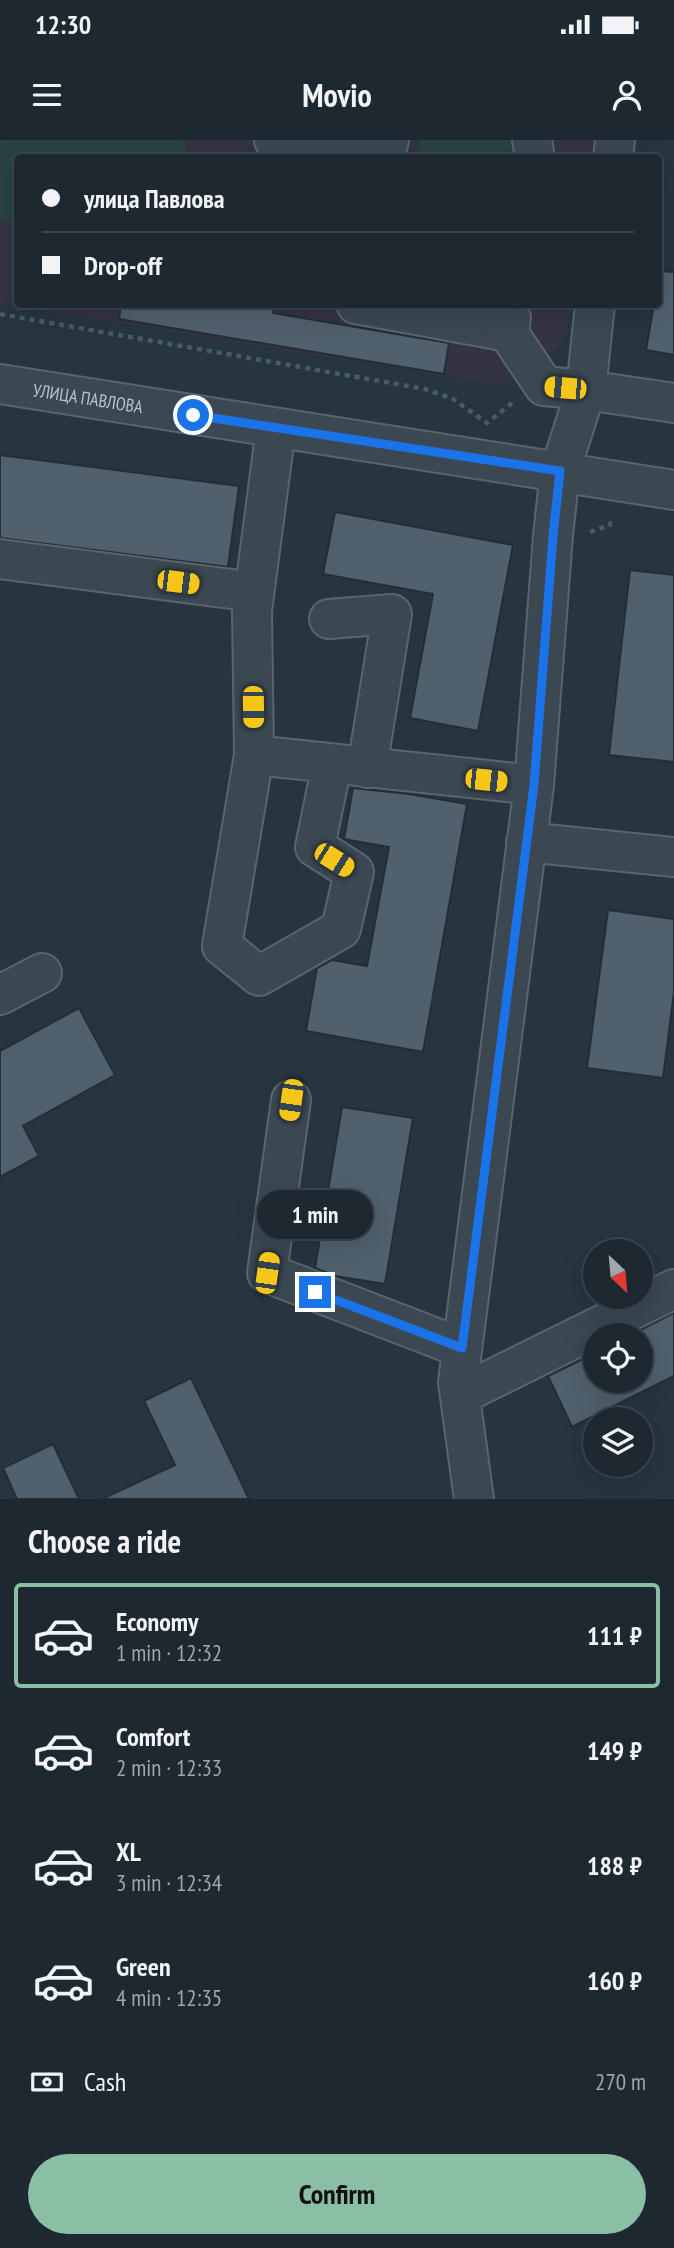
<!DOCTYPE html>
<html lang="en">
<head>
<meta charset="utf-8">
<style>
	:root { --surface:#1d2831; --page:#253039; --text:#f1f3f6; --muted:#a0a6ab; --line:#3b444d; --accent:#8abfa5 }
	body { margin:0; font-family:"PT Sans Narrow",sans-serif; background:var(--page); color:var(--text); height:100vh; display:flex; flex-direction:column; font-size:26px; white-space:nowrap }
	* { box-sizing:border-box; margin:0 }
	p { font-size:23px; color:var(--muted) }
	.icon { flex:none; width:38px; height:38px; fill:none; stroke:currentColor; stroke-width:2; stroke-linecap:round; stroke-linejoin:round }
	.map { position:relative; height:1359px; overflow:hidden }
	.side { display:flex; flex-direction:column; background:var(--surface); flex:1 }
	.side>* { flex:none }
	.guide { position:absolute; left:14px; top:14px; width:648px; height:154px; border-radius:7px; box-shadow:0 7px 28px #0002,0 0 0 2px var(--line); display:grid; align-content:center; height:154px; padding:0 28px; background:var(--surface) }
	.needle { width:46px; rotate:154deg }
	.controls { position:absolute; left:583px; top:1099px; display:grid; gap:14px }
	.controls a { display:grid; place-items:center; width:70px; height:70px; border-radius:50%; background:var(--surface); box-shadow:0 7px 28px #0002,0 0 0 2px var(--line); font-size:35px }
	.end { position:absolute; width:32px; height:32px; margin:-16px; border:9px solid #1a73e8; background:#fff; box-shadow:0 0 0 4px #fff }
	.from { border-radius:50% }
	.bubble { position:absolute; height:49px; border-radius:24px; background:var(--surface); box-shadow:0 7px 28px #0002,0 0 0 2px var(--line); font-size:23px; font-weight:600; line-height:49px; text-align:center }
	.car { position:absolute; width:21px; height:42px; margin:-21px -10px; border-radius:9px; box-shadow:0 0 5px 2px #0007; background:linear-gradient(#f5c518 24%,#345 0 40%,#f5c518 0 76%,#345 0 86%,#f5c518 0) }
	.guide b { display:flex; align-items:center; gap:24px; height:66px; font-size:26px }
	.guide b+b { border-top:2px solid var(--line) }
	.guide i { width:18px; height:18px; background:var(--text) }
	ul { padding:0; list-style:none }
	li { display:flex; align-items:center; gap:21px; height:105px; margin:0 14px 10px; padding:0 14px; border:4px solid transparent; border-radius:7px }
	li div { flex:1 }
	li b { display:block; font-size:26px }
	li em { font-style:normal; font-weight:600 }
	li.current { border-color:var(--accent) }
	li>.icon { width:63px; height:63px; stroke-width:1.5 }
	h2 { padding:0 28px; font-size:32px; line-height:84px }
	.pay { display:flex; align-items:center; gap:18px; height:77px; padding:0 28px; font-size:26px }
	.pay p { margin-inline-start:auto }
	.action { display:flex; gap:14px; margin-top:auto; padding:14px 28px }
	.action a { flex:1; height:80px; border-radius:42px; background:var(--accent); color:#111; font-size:28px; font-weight:600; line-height:80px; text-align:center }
	.status { display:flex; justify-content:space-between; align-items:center; height:49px; padding:0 35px; background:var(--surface); direction:ltr }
	.status svg { height:19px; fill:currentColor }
	header { display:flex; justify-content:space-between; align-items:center; height:91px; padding:0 28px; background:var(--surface); font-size:32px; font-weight:600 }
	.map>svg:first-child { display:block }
	.medical { fill:#333342 }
	.green { fill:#294242 }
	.building { fill:#50606c; stroke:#222e38; stroke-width:2 }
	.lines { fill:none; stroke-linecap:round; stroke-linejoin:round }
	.minor-casing { stroke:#59656e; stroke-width:42 }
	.path { stroke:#475e5e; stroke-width:4.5; stroke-dasharray:5 5; stroke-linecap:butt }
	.minor { stroke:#3b4751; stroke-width:38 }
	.route { stroke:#1a73e8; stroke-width:9 }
	.labels { text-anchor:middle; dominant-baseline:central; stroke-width:5; stroke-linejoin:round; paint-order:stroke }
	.street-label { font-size:18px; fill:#b8c2cb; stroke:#202c36 }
</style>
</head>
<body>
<div class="status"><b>12:30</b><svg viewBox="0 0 49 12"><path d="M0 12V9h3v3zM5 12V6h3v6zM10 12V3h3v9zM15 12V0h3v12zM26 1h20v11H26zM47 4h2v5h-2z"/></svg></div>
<header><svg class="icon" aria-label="menu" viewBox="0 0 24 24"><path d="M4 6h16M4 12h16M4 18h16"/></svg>Movio<svg class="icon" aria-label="person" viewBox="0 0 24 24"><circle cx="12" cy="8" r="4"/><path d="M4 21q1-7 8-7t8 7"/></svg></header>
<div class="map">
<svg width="674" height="1359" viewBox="0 0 674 1359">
	<rect width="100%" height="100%" fill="#273541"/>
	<path class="medical" d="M0,0H596L593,18H18V164L571,165L565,203L499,245L0,164Z"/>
	<path class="green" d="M0,0H177L187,2L184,17L18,18L17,84L0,80Z
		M420,0H512L519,18H417Z"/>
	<path class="building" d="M660,131L674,132V215L646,210L654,164H658Z
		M121,164H275L273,173L449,203L444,234L119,179Z
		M0,315L239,346L228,427L0,398Z
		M335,372L513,405L478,591L410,578L433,454L323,434Z
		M630,430L674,435V622L609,615Z
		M353,648L409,654L467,664L423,912L306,891L317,828L332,820L367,826L389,707L344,699Z
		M608,770L674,779V852L663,938L587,928Z
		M79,868L115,935L23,986L39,1016L0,1037V911Z
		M342,967L413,978L385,1144L335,1136L315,1128Z
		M674,1173V1236L572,1287L548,1236L595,1213V1241H640V1195H630Z
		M191,1238L249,1359H102L175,1325L144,1261Z
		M53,1304L79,1359H17L3,1328Z"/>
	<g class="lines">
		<defs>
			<g id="minor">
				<path d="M274,0L361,18"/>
				<path d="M532,0L535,18"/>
				<path d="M385,18L389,0"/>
				<path d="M613,18L615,0"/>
				<path d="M356,164L509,192L511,178"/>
				<path d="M489,164L544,246L586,250L674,263"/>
				<path id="s1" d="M0,244L674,350"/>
				<path d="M276,288L252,471L254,615L534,645"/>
				<path d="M0,419L254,452"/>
				<path d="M329,479L392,474L367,628"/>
				<path d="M254,615L222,806L259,836L341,789L354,732L315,707L332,624"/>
				<path d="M526,702L674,717"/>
				<path d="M0,855L42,833"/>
				<path d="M291,960L267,1133L462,1208"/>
				<path d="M460,1255L674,1149"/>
				<path d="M474,1359L458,1242L534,645L553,396L560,331L586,250L595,164"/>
			</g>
		</defs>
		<use href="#minor" class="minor-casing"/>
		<path class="path" d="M0,174L425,249L453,259L487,283L512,263
			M590,392L610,385V377"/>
		<use href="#minor" class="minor"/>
	</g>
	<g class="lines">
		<path class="route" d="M193,275L560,331L553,396L534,645L462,1208L315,1152"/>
	</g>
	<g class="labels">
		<g class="street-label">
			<text stroke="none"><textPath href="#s1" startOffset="89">УЛИЦА ПАВЛОВА</textPath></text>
		</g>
	</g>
</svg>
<div class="controls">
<a><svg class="needle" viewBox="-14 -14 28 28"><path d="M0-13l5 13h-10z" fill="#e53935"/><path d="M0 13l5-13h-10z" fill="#a0a6ab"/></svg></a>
<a><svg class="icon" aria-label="locate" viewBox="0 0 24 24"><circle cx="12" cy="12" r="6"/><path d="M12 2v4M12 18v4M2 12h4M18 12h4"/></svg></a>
<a><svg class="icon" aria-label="layers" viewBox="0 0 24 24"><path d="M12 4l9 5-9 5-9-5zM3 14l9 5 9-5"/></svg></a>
</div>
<i class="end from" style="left:193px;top:275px"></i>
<i class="end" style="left:315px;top:1152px"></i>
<div class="bubble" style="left:257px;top:1050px;width:116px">1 min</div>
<i class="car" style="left:565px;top:248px;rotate:275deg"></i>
<i class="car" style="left:178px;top:442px;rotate:97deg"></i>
<i class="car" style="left:253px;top:567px;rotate:179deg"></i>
<i class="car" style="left:486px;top:640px;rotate:96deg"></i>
<i class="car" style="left:334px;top:720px;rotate:122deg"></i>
<i class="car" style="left:291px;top:960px;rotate:188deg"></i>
<i class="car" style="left:267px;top:1133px;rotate:8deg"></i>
<div class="guide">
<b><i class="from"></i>улица Павлова</b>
<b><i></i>Drop-off</b>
</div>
</div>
<section class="side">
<h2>Choose a ride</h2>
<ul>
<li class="current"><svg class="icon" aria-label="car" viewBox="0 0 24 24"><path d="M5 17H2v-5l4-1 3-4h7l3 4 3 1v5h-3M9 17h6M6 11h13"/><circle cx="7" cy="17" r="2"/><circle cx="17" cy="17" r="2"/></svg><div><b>Economy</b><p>1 min · 12:32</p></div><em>111 ₽</em></li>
<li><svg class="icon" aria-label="car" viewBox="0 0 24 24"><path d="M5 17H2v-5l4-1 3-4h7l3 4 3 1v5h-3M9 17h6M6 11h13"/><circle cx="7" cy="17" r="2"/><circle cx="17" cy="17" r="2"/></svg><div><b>Comfort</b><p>2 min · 12:33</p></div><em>149 ₽</em></li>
<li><svg class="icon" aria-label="car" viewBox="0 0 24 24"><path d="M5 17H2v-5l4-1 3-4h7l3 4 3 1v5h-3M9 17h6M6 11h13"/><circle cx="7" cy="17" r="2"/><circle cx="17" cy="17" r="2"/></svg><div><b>XL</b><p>3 min · 12:34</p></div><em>188 ₽</em></li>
<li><svg class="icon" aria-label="car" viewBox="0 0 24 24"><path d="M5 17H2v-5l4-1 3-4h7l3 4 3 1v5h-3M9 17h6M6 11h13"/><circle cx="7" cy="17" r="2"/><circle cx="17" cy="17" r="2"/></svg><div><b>Green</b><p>4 min · 12:35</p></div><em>160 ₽</em></li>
</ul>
<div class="pay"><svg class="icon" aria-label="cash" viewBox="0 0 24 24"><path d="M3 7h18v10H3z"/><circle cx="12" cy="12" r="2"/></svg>Cash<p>270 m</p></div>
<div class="action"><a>Confirm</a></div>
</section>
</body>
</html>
